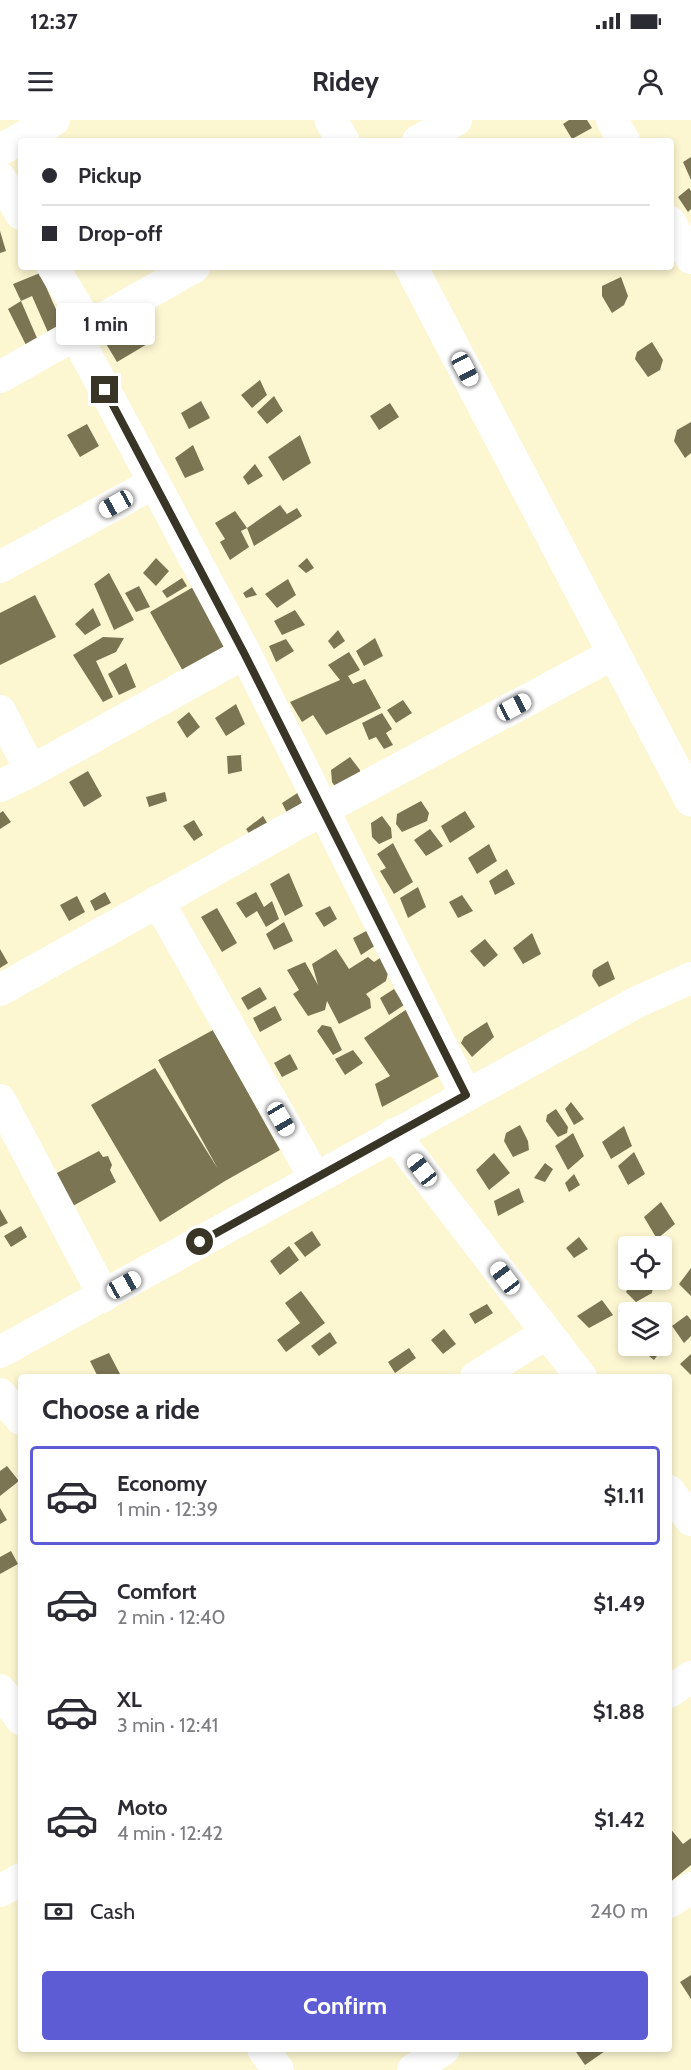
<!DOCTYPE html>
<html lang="en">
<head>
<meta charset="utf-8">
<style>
	:root { --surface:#fff; --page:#f2f2f3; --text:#2b2b33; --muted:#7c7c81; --line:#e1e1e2; --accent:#5d5cd4 }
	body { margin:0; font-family:Cabin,sans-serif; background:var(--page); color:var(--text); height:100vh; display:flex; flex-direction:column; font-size:22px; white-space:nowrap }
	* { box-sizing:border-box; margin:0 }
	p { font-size:20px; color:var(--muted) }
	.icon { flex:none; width:33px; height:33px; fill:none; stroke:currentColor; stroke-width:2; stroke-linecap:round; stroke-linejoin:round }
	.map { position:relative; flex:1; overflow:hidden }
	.sheet { position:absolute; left:18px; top:1254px; width:654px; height:678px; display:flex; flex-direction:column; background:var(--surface); border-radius:6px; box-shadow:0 3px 9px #0003 }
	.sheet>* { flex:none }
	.banner { position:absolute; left:18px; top:18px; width:656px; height:132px; border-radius:6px; box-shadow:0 3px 9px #0003; display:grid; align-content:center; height:132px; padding:0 24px; background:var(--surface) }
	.tools { position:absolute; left:618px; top:1116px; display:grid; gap:12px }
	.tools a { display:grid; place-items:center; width:54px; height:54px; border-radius:6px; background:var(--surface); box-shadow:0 3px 9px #0003; font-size:30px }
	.end { position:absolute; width:27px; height:27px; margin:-14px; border:8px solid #383527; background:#fff; box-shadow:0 0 0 3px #fff }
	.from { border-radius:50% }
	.bubble { position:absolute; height:42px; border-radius:6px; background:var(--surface); box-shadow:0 3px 9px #0003; font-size:20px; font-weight:700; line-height:42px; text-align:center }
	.car { position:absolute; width:18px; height:36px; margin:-18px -9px; border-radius:8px; box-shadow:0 0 4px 2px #0007; background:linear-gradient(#fff 24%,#345 0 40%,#fff 0 76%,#345 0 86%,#fff 0) }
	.banner b { display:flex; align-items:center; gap:21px; height:57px; font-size:22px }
	.banner b+b { border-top:2px solid var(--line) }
	.banner i { width:15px; height:15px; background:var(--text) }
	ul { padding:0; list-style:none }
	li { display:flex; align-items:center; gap:18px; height:99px; margin:0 12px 9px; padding:0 12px; border:3px solid transparent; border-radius:6px }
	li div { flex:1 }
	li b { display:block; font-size:22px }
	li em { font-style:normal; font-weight:700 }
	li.on { border-color:var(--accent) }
	li>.icon { width:54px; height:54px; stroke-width:1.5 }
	h2 { padding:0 24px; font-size:27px; line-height:72px }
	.pay { display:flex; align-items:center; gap:15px; height:66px; padding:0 24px; font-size:22px }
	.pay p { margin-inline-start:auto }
	.primary-button { display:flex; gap:12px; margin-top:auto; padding:12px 24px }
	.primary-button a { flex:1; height:69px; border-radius:6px; background:var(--accent); color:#fff; font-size:24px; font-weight:700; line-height:69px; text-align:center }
	.status { display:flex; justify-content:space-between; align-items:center; height:42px; padding:0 30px; background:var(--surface); direction:ltr }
	.status svg { height:16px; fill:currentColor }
	header { display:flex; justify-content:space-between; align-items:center; height:78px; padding:0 24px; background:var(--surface); font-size:27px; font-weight:700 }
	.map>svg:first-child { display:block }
	.building { fill:#7b7554 }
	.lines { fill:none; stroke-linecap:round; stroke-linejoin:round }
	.street { stroke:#fff; stroke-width:32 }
	.secondary { stroke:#fff; stroke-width:33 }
	.route { stroke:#383527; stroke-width:8 }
</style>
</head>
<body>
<div class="status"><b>12:37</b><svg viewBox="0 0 49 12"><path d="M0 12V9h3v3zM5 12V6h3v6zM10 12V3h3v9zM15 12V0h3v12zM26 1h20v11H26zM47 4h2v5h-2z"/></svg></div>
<header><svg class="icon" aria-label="menu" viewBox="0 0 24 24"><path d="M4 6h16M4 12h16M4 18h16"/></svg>Ridey<svg class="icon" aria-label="person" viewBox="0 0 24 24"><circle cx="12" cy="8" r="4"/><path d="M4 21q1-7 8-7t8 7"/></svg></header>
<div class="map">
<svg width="691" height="1950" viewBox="0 0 691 1950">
	<rect width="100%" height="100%" fill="#fcf6d1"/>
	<path class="building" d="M569,0H587L592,8L572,19L563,4Z
		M691,37V60L683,42Z
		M689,68L691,71V89L688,92L678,77Z
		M0,111L6,131L0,133Z
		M40,153L65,210L50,217L32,176L21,181L13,164Z
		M621,157L628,176L624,185L612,193L602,176V166Z
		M21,181L40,225L29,231L8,189Z
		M137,190L154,220L117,242L99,212Z
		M652,222L663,240L660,250L648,257L635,239L637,232Z
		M260,260L267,275L252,288L241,275Z
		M274,276L283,291L267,304L257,292Z
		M201,281L210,298L189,309L181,293Z
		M390,283L399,297L379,310L370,296Z
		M691,302V333L685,338L674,321L677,310Z
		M87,304L99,326L80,337L67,315Z
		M300,315L311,343L283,361L268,337Z
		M193,325L204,350L185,358L175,338Z
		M255,344L263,356L248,365L243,357Z
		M280,385L287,394L297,388L302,396L254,426L247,408Z
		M235,391L247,408L241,411L249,427L230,440L220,422L225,419L215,403Z
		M156,438L169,451L156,466L143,453Z
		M307,438L314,448L306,453L298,446Z
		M109,453L134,500L114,510L94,464Z
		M182,458L187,466L167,478L162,471Z
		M288,459L296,475L277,488L265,474Z
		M139,466L150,487L136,492L125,473Z
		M195,466L229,529L184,553L150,492Z
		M252,467L257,475L246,478L243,473Z
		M35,475L56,517L0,545V493Z
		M93,488L101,505L85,515L75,504Z
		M295,490L305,505L282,515L274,501Z
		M338,510L345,521L334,529L328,521Z
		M103,517L124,518L116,532L96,541L113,577L103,582L73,535Z
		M375,518L383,536L364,546L356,531Z
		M286,519L294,531L276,542L269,526Z
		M349,532L360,550L348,556L353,564L365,559L381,588L326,615L313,595L302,602L290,582L340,560L328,545Z
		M126,543L136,567L119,575L108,554Z
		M403,580L412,593L396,603L387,590Z
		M236,584L245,604L226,616L215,598Z
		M189,592L200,607L187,618L177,602Z
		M382,593L392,609L386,613L393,625L384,629L376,617L369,620L362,603Z
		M241,635L242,651L228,654L227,636Z
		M350,637L360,650V662L339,673L332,662L331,650Z
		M88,651L102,676L84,687L69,662Z
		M165,672L167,681L149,687L146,677Z
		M299,672L304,690L289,697L282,683Z
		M421,681L429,693L427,701L402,712L396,704L397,694Z
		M3,691L11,702L0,709V693Z
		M465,691L475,707L450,723L441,706Z
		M263,696L272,711L254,721L246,709Z
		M382,696L391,708L392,718L379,724L372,717L371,703Z
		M194,700L203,715L194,721L183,706Z
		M430,709L443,726L426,736L414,720Z
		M393,723L413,762L394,774L380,751L386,748L377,734Z
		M489,724L497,741L477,754L468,738Z
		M507,749L515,764L495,775L489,761Z
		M289,753L303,786L285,796L270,764Z
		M418,767L426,787L408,798L400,778Z
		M105,772L111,783L95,791L90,781Z
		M256,772L264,787L272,781L279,799L266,807L257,791L246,798L236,783Z
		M462,775L473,791L458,798L449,782Z
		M77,776L85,792L69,801L60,785Z
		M330,786L337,799L324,807L315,793Z
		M217,788L237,823L222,832L201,797Z
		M284,802L293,821L274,830L266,814Z
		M370,809L376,825L361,835L353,818Z
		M532,813L541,834L523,844L513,828Z
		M485,819L498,835L484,847L470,831Z
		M0,829L8,843L0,848Z
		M336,829L349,849L368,837L374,842L380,838L388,853L386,861L366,874L370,879L371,888L339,904L327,881L325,890L308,896L293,874L299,870L287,850L305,842L318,865L312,844Z
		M608,841L615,859L599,867L592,856L593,850Z
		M260,867L267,879L248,890L241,878Z
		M394,869L404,885L389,895L380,878Z
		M275,886L282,900L260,912L253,898Z
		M410,887L445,953L382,987L375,964L390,956L364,918Z
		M487,902L494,917L472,937L461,923L464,917Z
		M322,905L331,907L342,930L333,935L317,911Z
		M213,910L280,1030L225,1061L160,1102L91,985L155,948L218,1049L158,940Z
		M353,930L363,943L345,955L335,939Z
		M290,934L298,949L282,957L274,943Z
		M571,982L584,999L574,1005L565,989Z
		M556,989L568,1007L567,1013L558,1017L546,1001L547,995Z
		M520,1005L528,1021L529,1030L513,1037L504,1021L506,1013Z
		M624,1006L632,1026L611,1039L602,1022Z
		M573,1013L584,1036L568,1050L555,1026Z
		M99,1031L103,1037L108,1036L112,1045L110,1050L116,1062L71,1087L53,1055Z
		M634,1032L645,1054L628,1065L618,1046Z
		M494,1033L510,1053L489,1070L476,1050Z
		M545,1043L553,1049L545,1062L534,1058Z
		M574,1054L580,1065L569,1072L565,1063Z
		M519,1068L524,1082L498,1096L494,1081Z
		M661,1082L675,1104L657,1119L644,1097Z
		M0,1089L8,1103L0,1107Z
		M21,1106L27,1117L11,1127L4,1116Z
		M312,1111L321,1125L305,1137L294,1123Z
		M579,1117L588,1129L574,1138L566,1128Z
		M289,1126L299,1140L280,1155L270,1141Z
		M691,1148V1176L679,1164Z
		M636,1160H650L653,1167L652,1173L636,1182L626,1172L631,1163Z
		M301,1171L325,1203L286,1232L277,1220L300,1203L285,1183Z
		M602,1180L613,1195L589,1208L577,1196Z
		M487,1184L493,1193L475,1204L469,1194Z
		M687,1195L691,1200V1216L684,1223L672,1206Z
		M444,1209L456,1224L443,1234L431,1220Z
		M330,1212L337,1223L319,1236L311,1226Z
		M662,1214L668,1220L654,1240L644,1232L649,1226H662Z
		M409,1228L416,1238L395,1253L388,1242Z
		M109,1233L120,1254L113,1257H98L90,1241Z
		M691,1234V1255L680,1244Z
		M7,1346L19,1361L0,1376V1351Z
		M0,1388L7,1400L0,1404Z
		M11,1431L18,1444L0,1454V1437Z
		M669,1707L683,1724L691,1718V1745L669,1763Z
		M691,1855V1879L680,1862Z
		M574,1929H608L585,1945Z"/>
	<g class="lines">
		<path class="street" d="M612,0L624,21
			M418,21L456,0
			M0,30L54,0
			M0,58L21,94
			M670,102L691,138
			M53,147L89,207
			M75,214L245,533L466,975
			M0,257L194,147
			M0,447L154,363
			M0,591L31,651L0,666
			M31,651L245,533
			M158,781L315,1058
			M0,870L322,690L613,534
			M0,980L104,1176
			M394,1014L581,1257
			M0,1232L637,882L691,858
			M476,1257L547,1213
			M0,1274L21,1299
			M669,1371L691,1400
			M0,1570L21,1599
			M669,1572L691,1557
			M0,1771L21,1759
			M669,1782L691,1768
			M263,1929L278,1950
			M413,1950L444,1929"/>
		<path class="secondary" d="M331,0L343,21
			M411,147L691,680"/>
	</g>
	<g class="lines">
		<path class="route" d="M105,270L244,533L466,975L200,1122"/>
	</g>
</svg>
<div class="tools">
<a><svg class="icon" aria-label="locate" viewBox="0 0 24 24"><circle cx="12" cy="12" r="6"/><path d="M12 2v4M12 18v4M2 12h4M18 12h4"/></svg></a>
<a><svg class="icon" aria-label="layers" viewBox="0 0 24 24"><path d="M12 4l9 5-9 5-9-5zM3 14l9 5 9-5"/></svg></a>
</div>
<i class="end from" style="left:200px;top:1122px"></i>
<i class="end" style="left:105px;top:270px"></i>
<div class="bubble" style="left:56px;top:183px;width:99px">1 min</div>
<i class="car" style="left:465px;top:249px;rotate:152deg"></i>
<i class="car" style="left:116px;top:384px;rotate:241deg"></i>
<i class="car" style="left:514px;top:587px;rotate:62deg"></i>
<i class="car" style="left:281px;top:999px;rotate:150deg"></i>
<i class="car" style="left:422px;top:1050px;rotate:322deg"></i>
<i class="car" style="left:505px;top:1158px;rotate:323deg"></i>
<i class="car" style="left:124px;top:1165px;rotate:61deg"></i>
<div class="banner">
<b><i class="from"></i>Pickup</b>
<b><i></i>Drop-off</b>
</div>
<section class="sheet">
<h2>Choose a ride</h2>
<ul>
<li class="on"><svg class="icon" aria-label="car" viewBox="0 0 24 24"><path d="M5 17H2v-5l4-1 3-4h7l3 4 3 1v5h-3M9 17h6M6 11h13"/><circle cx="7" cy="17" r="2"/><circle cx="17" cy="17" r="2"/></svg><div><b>Economy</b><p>1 min · 12:39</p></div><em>$1.11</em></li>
<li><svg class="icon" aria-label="car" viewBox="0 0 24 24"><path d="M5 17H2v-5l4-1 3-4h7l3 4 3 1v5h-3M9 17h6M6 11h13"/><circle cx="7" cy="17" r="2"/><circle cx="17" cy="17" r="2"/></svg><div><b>Comfort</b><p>2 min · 12:40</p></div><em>$1.49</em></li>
<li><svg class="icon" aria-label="car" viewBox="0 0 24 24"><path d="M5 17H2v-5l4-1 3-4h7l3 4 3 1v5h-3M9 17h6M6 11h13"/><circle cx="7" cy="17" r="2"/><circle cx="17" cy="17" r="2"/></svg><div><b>XL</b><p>3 min · 12:41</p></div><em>$1.88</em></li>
<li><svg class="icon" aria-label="car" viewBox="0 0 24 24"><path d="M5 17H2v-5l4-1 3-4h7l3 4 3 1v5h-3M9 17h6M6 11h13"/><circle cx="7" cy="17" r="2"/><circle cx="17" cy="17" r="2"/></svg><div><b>Moto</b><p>4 min · 12:42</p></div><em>$1.42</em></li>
</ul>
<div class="pay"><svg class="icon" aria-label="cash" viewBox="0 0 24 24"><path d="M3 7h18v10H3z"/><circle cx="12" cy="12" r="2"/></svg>Cash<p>240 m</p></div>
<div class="primary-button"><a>Confirm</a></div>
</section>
</div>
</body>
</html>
